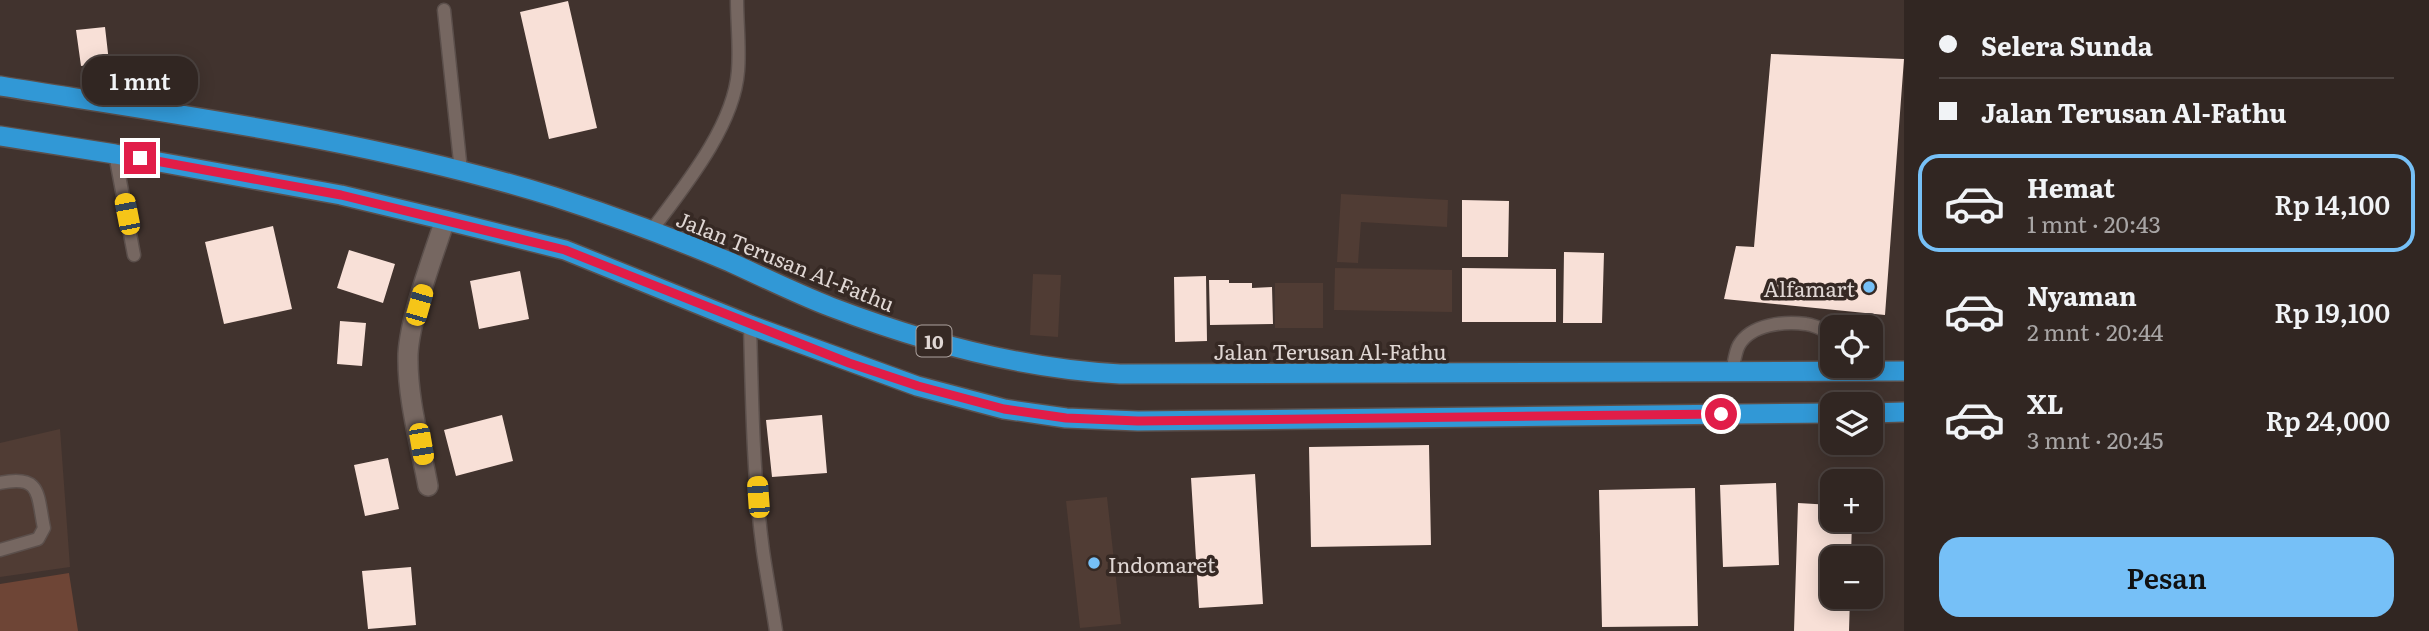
<!DOCTYPE html>
<html lang="id">
<head>
<meta charset="utf-8">
<style>
	:root { --surface:#312622; --page:#3d322f; --text:#f1f3f6; --muted:#a8a5a5; --line:#4c4340; --accent:#76c0f7 }
	body { margin:0; font-family:Literata,serif; background:var(--page); color:var(--text); height:100vh; display:flex; flex-direction:column; font-size:26px; white-space:nowrap }
	* { box-sizing:border-box; margin:0 }
	p { font-size:23px; color:var(--muted) }
	.icon { flex:none; width:38px; height:38px; fill:none; stroke:currentColor; stroke-width:2; stroke-linecap:round; stroke-linejoin:round }
	.map { position:relative; flex:1; overflow:hidden }
	.details { display:flex; flex-direction:column; background:var(--surface); width:525px }
	.details>* { flex:none }
	.guide { display:grid; align-content:center; height:154px; padding:0 35px; background:var(--surface) }
	.buttons { position:absolute; left:1820px; top:315px; display:grid; gap:14px }
	.buttons a { display:grid; place-items:center; width:63px; height:63px; border-radius:14px; background:var(--surface); box-shadow:0 4px 18px #0003,0 0 0 2px var(--line); font-size:35px }
	.end { position:absolute; width:32px; height:32px; margin:-16px; border:9px solid #e11d48; background:#fff; box-shadow:0 0 0 4px #fff }
	.from { border-radius:50% }
	.bubble { position:absolute; height:49px; border-radius:21px; background:var(--surface); box-shadow:0 4px 18px #0003,0 0 0 2px var(--line); font-size:23px; font-weight:600; line-height:49px; text-align:center }
	.car { position:absolute; width:21px; height:42px; margin:-21px -10px; border-radius:9px; box-shadow:0 0 5px 2px #0007; background:linear-gradient(#f5c518 24%,#345 0 40%,#f5c518 0 76%,#345 0 86%,#f5c518 0) }
	.guide b { display:flex; align-items:center; gap:24px; height:66px; font-size:26px }
	.guide b+b { border-top:2px solid var(--line) }
	.guide i { width:18px; height:18px; background:var(--text) }
	ul { padding:0; list-style:none }
	li { display:flex; align-items:center; gap:21px; height:98px; margin:0 14px 10px; padding:0 21px; border:4px solid transparent; border-radius:21px }
	li div { flex:1 }
	li b { display:block; font-size:26px }
	li em { font-style:normal; font-weight:600 }
	li.selected { border-color:var(--accent) }
	li>.icon { width:63px; height:63px; stroke-width:1.5 }
	.cta { display:flex; gap:14px; margin-top:auto; padding:14px 35px }
	.cta a { flex:1; height:80px; border-radius:21px; background:var(--accent); color:#111; font-size:28px; font-weight:600; line-height:80px; text-align:center }
	main { display:flex; flex:1; min-height:0 }
	.map>svg:first-child { display:block }
	.built { fill:#503c34 }
	.green { fill:#6e4536 }
	.building { fill:#f8e0d7 }
	.lines { fill:none; stroke-linecap:round; stroke-linejoin:round }
	.service-casing { stroke:#5b4f4b; stroke-width:15 }
	.minor-casing { stroke:#5b4f4b; stroke-width:22 }
	.trunk-casing { stroke:#5b4f4b; stroke-width:22 }
	.service { stroke:#766761; stroke-width:12 }
	.minor { stroke:#766761; stroke-width:19 }
	.trunk { stroke:#3198d6; stroke-width:19 }
	.route { stroke:#e11d48; stroke-width:9 }
	.poi-dot { fill:#76c0f7; stroke:#362924; stroke-width:2.5 }
	.labels { text-anchor:middle; dominant-baseline:central; stroke-width:7; stroke-linejoin:round; paint-order:stroke }
	.shield { fill:#362924; stroke:#ada39f; stroke-width:2 }
	.shield-label { font-size:19px; font-weight:bold; fill:#e0d7d4 }
	.street-label { font-size:21px; fill:#e0d7d4; stroke:#362924 }
	.poi-label { font-size:21px; fill:#e0d7d4; stroke:#362924; text-anchor:end }
</style>
</head>
<body>
<main>
<div class="map">
<svg width="1904" height="631" viewBox="0 0 1904 631">
	<rect width="100%" height="100%" fill="#41332e"/>
	<path class="built" d="M1341,194L1448,200L1447,227L1361,222L1358,263L1337,262Z
		M1335,268L1452,270V312L1334,310Z
		M1033,274L1061,275L1058,337L1030,335Z
		M1275,283H1323V328H1275Z
		M60,429L70,567L0,577V443Z
		M1107,497L1121,624L1080,628L1066,501Z"/>
	<path class="green" d="M69,573L78,631H0V584Z"/>
	<path class="building" d="M568,1L597,128L549,139L520,12Z
		M105,27L109,62L81,66L76,30Z
		M1771,54L1904,59L1885,315L1724,299L1736,246L1754,247Z
		M1462,200L1509,201L1508,257H1462Z
		M273,226L292,309L224,324L205,242Z
		M349,250L395,264L383,303L337,288Z
		M1564,252L1604,253L1602,323H1563Z
		M1462,268L1556,269V322H1462Z
		M520,271L529,319L479,329L470,281Z
		M1206,276L1207,341L1175,342L1174,277Z
		M1209,280H1229V283H1252V288L1272,287L1273,324L1210,325Z
		M340,321L366,323L362,366L337,364Z
		M502,415L513,461L456,476L444,430Z
		M822,415L827,473L772,477L766,420Z
		M1429,445L1431,545L1311,547L1309,447Z
		M388,458L399,509L365,516L354,465Z
		M1255,474L1263,604L1199,608L1191,478Z
		M1776,483L1779,565L1723,567L1720,485Z
		M1695,488L1698,626L1602,627L1599,490Z
		M1798,503L1832,505V520H1852L1851,558H1832V597H1850L1849,631H1794Z
		M411,567L416,625L368,629L362,571Z"/>
	<g class="lines">
		<defs>
			<path id="service" d="M444,10L461,171
				M115,154L134,255
				M651,231C684,187 734,126 738,71C740,48 737,23 737,0
				M750,325C752,400 753,477 763,551C767,578 772,604 776,631
				M1732,372C1734,364 1735,352 1739,345C1751,324 1785,321 1806,324C1815,325 1824,330 1832,334
				M0,483C42,474 37,495 44,528L38,539L0,550"/>
			<path id="minor" d="M428,486C420,443 407,398 408,354C410,317 433,256 445,220"/>
			<path id="trunk" d="M0,86C186,116 374,141 555,197C614,216 673,238 730,262C763,277 797,294 831,307C923,342 1021,369 1120,374L1904,371
				M0,136L115,154L341,195L445,220L565,250L750,325L917,386L1004,409L1066,418L1138,421L1832,413
				M1871,413L1904,412"/>
		</defs>
		<use href="#service" class="service-casing"/>
		<use href="#minor" class="minor-casing"/>
		<use href="#trunk" class="trunk-casing"/>
		<use href="#service" class="service"/>
		<use href="#minor" class="minor"/>
		<use href="#trunk" class="trunk"/>
	</g>
	<g class="lines">
		<path class="route" d="M140,158L341,195L565,250L849,363L918,386L1004,409L1066,418L1138,421L1721,414"/>
	</g>
	<g class="poi-dot">
		<circle cx="1869" cy="287" r="7"/>
		<circle cx="1094" cy="563" r="7"/>
	</g>
	<g class="labels">
		<rect class="shield" x="916.5" y="325.5" width="35" height="31" rx="5"/>
		<g class="shield-label">
			<text x="934" y="341">10</text>
		</g>
		<g class="street-label">
			<text transform="translate(786 260) rotate(22)">Jalan Terusan Al-Fathu</text>
			<text x="1330" y="350">Jalan Terusan Al-Fathu</text>
		</g>
		<g class="poi-label">
			<text x="1855" y="287">Alfamart</text>
			<text x="1108" y="563" text-anchor="start">Indomaret</text>
		</g>
	</g>
</svg>
<div class="buttons">
<a><svg class="icon" aria-label="locate" viewBox="0 0 24 24"><circle cx="12" cy="12" r="6"/><path d="M12 2v4M12 18v4M2 12h4M18 12h4"/></svg></a>
<a><svg class="icon" aria-label="layers" viewBox="0 0 24 24"><path d="M12 4l9 5-9 5-9-5zM3 14l9 5 9-5"/></svg></a>
<a>+</a>
<a>−</a>
</div>
<i class="end from" style="left:1721px;top:414px"></i>
<i class="end" style="left:140px;top:158px"></i>
<div class="bubble" style="left:82px;top:56px;width:116px">1 mnt</div>
<i class="car" style="left:127px;top:214px;rotate:349deg"></i>
<i class="car" style="left:419px;top:305px;rotate:16deg"></i>
<i class="car" style="left:421px;top:444px;rotate:170deg"></i>
<i class="car" style="left:758px;top:497px;rotate:356deg"></i>
</div>
<section class="details">
<div class="guide">
<b><i class="from"></i>Selera Sunda</b>
<b><i></i>Jalan Terusan Al-Fathu</b>
</div>
<ul>
<li class="selected"><svg class="icon" aria-label="car" viewBox="0 0 24 24"><path d="M5 17H2v-5l4-1 3-4h7l3 4 3 1v5h-3M9 17h6M6 11h13"/><circle cx="7" cy="17" r="2"/><circle cx="17" cy="17" r="2"/></svg><div><b>Hemat</b><p>1 mnt · 20:43</p></div><em>Rp 14,100</em></li>
<li><svg class="icon" aria-label="car" viewBox="0 0 24 24"><path d="M5 17H2v-5l4-1 3-4h7l3 4 3 1v5h-3M9 17h6M6 11h13"/><circle cx="7" cy="17" r="2"/><circle cx="17" cy="17" r="2"/></svg><div><b>Nyaman</b><p>2 mnt · 20:44</p></div><em>Rp 19,100</em></li>
<li><svg class="icon" aria-label="car" viewBox="0 0 24 24"><path d="M5 17H2v-5l4-1 3-4h7l3 4 3 1v5h-3M9 17h6M6 11h13"/><circle cx="7" cy="17" r="2"/><circle cx="17" cy="17" r="2"/></svg><div><b>XL</b><p>3 mnt · 20:45</p></div><em>Rp 24,000</em></li>
</ul>
<div class="cta"><a>Pesan</a></div>
</section>
</main>
</body>
</html>
